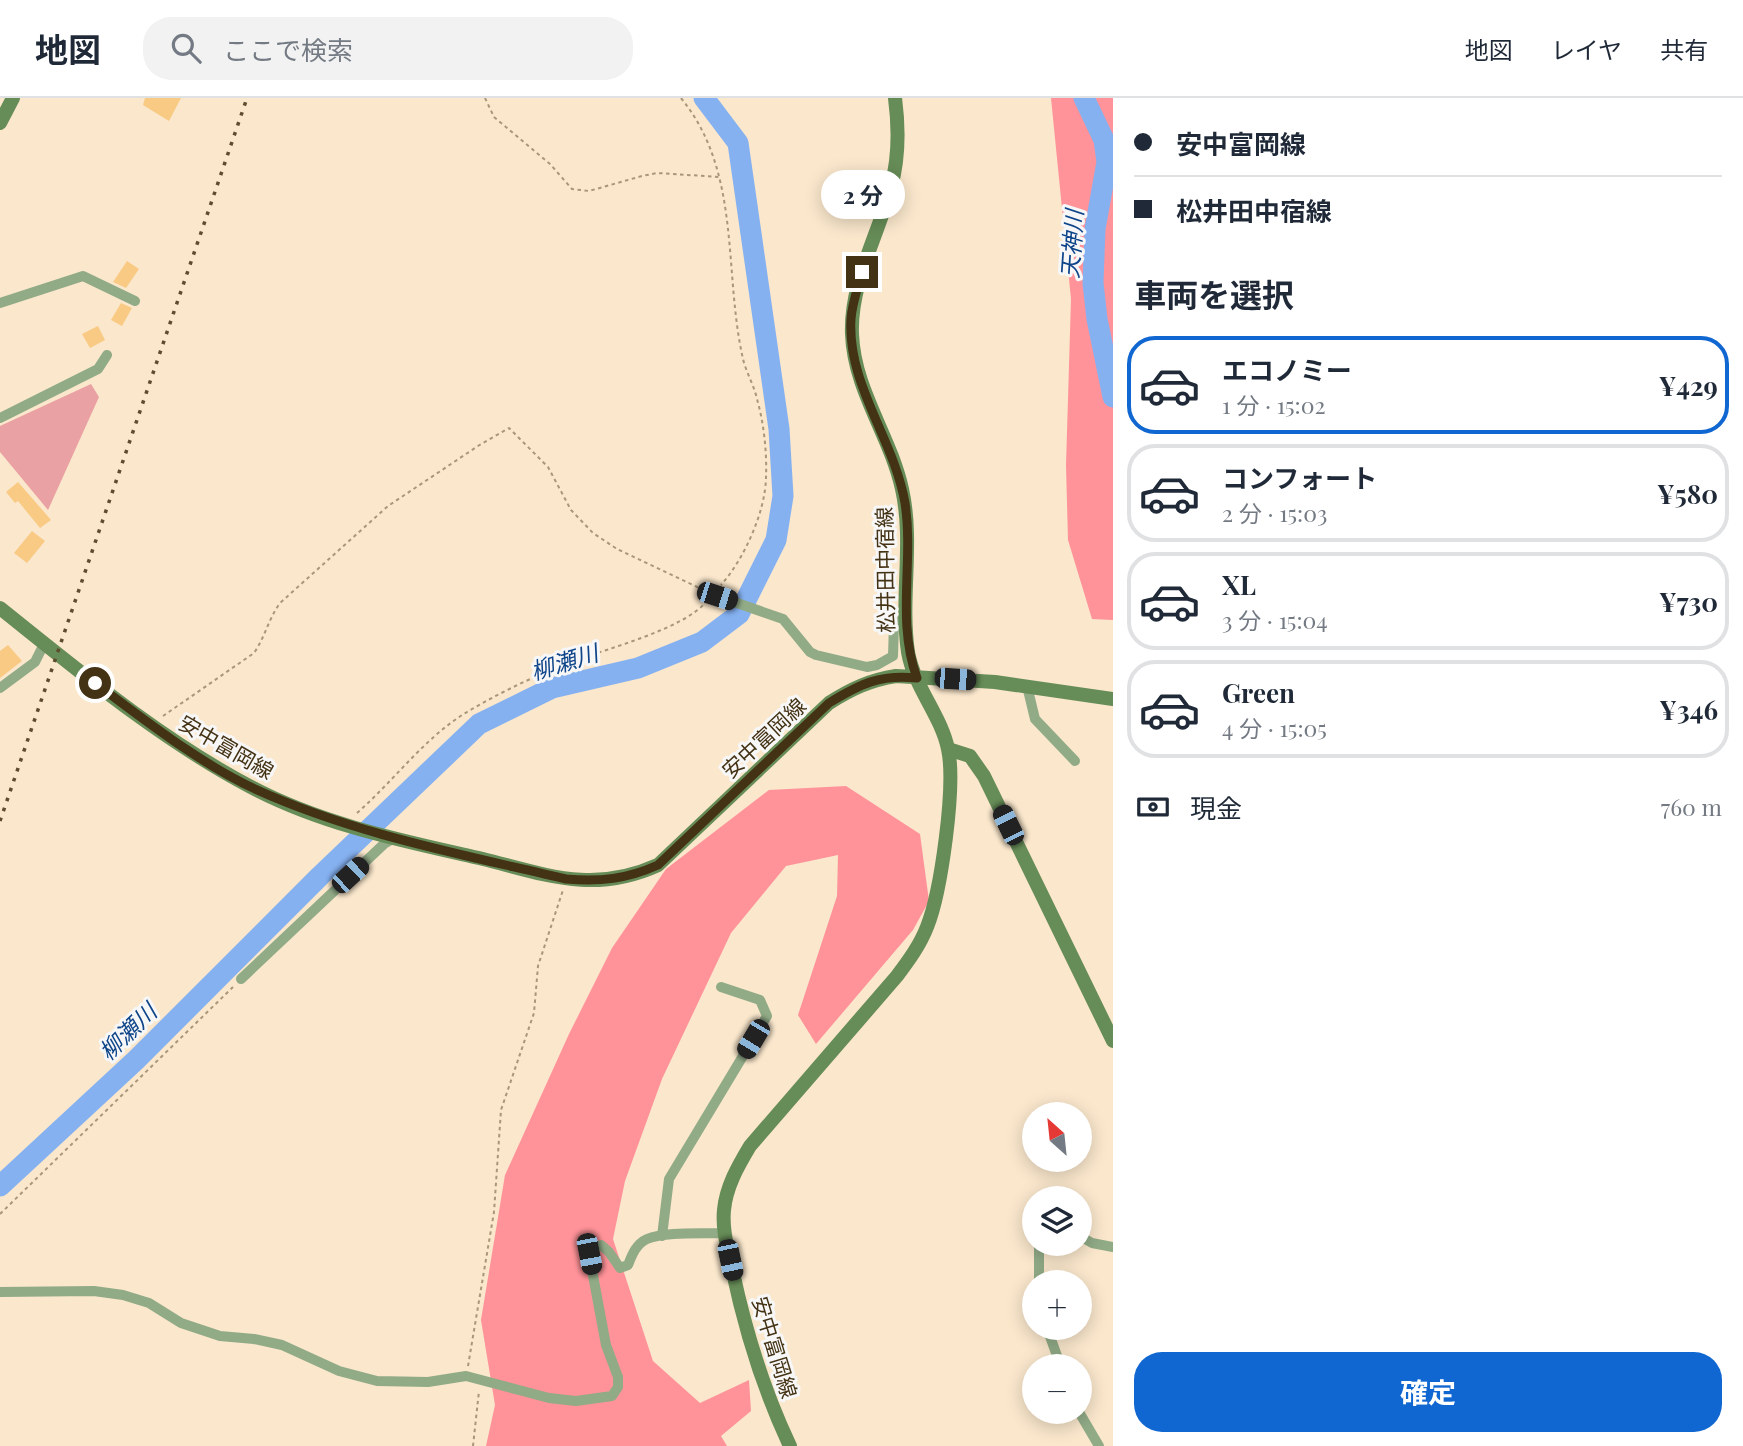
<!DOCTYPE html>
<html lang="ja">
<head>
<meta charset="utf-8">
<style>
	:root { --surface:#fff; --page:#f2f2f3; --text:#1f2937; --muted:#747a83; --line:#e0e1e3; --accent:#1167d1 }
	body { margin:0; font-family:"Playfair Display","Noto Sans JP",serif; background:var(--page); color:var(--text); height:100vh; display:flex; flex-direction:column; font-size:26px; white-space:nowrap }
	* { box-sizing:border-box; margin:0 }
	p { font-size:23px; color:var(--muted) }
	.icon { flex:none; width:38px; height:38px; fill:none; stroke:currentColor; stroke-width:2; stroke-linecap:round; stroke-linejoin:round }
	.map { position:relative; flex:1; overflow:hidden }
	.drawer { display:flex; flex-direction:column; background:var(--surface); width:630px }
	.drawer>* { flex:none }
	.top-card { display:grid; align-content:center; height:154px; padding:0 21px; background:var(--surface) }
	.needle { width:46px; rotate:333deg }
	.tools { position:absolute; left:1022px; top:1004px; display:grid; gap:14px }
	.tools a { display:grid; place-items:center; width:70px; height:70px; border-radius:50%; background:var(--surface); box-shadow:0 4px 18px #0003; font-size:35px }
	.end { position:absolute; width:32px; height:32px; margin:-16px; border:9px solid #443214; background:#fff; box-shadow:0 0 0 4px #fff }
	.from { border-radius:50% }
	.bubble { position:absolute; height:49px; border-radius:24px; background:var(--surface); box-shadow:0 4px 18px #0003; font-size:23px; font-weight:700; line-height:49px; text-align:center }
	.car { position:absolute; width:21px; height:42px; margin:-21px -10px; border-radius:9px; box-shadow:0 0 5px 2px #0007; background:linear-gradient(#222 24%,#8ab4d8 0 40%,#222 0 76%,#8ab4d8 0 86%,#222 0) }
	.top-card b { display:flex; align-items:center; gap:24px; height:66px; font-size:26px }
	.top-card b+b { border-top:2px solid var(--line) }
	.top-card i { width:18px; height:18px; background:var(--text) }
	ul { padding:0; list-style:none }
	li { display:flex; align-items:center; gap:21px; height:98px; margin:0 14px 10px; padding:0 7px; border:4px solid var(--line); border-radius:28px }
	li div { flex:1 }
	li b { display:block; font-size:26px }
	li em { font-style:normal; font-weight:700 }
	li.selected { border-color:var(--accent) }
	li>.icon { width:63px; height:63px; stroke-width:1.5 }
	h2 { padding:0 21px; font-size:32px; line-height:84px }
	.pay { display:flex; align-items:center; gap:18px; height:77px; padding:0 21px; font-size:26px }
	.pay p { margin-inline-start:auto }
	.cta { display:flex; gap:14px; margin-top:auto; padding:14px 21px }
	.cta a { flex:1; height:80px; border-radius:28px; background:var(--accent); color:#fff; font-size:28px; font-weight:700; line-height:80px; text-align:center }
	header { display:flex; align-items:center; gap:42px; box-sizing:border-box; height:98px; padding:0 35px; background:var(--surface); border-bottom:2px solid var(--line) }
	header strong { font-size:33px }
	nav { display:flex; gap:38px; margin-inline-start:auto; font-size:24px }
	.search { width:490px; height:63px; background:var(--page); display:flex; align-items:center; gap:18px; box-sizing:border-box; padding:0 24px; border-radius:28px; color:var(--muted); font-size:26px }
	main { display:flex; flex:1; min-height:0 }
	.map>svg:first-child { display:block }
	.green { fill:#eaa1a3 }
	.forest { fill:#ff9399 }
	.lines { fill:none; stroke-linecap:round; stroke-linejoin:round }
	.river { stroke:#85b1f1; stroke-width:21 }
	.building { fill:#f9ca83 }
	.path { stroke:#a9977a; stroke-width:2; stroke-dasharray:3.5 3.5; stroke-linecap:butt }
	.street { stroke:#91ab87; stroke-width:10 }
	.secondary { stroke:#668c57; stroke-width:14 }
	.rail { stroke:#5e4c2e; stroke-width:3.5; stroke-dasharray:3.5 7; stroke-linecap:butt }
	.route { stroke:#443214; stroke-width:9 }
	.labels { text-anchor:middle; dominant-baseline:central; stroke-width:6; stroke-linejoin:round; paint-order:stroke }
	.street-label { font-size:21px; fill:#443214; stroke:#f7f7f7 }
	.water-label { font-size:23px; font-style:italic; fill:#0e4489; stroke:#f7f7f7 }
</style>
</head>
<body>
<header>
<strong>地図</strong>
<div class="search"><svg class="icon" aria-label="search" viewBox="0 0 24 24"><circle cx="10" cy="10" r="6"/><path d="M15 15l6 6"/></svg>ここで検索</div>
<nav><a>地図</a><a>レイヤ</a><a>共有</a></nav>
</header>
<main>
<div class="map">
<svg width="1113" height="1348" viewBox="0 0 1113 1348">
	<rect width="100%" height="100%" fill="#fae7cc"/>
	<path class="green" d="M91,286L99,299L48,412L0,354V328Z"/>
	<path class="forest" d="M1051,0H1113V522L1092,521L1068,442L1066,367L1071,201Z
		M846,688L920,736L929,803L913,832L816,946L798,917L837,798L838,757L786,768L731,835L662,981L625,1083L613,1141L653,1263L700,1305L749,1282L751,1313L721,1338L727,1348H486L495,1307L481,1222L505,1077L569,936L612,850L666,771L769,692Z"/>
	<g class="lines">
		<path class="river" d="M1084,0L1104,42L1107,64L1095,131L1093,185L1097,221L1113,299
			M0,1088L136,962L320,778L479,626L552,590L638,570L702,544L739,516L776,442L783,398L779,331L738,45L704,0"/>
	</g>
	<path class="building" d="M145,0H181L169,23L143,7Z
		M127,163L139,171L126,190L113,184Z
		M121,205L132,210L122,228L111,222Z
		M98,228L105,242L90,250L82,236Z
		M18,384L51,422L40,430L18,403L15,405L6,394Z
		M32,433L45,443L27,465L14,455Z
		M8,547L22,563L0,580V553Z"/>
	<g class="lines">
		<path class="path" d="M485,0L494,19L550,66L572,91L589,93L642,78L657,75L720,79
			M681,0C742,75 723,173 743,261C746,274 754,287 757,301C764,326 767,354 766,380C765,415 744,461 721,487
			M163,618L254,555C265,539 268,522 280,505L388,408L478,348L509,330L548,369L571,412L593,435L617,451L708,494
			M357,715C396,681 426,637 472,611C505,592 539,576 574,563C609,550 683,531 706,504
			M0,1116L233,889
			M468,1268L494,1114L501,1012L534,915L538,868L563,792
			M473,1348L479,1293"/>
		<path class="street" d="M0,205L83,178L135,203
			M0,320L98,271L107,257
			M717,498L783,521L810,554L816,557L867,569L877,567L893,558L894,526L906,520
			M1027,588L1035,621L1075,663
			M0,590L35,564L44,546
			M241,881L384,746L394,740
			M662,1138L669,1081L767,918L760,902L721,889
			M1080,1138L1092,1145L1113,1149
			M1039,1146V1185
			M0,1194L94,1193L123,1197L149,1205L181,1225L220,1238L254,1241L282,1247L339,1273L377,1283L428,1284L466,1278L549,1300L576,1303L612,1298L618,1289V1279L606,1247L589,1156L594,1150L601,1147L609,1154L620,1170L628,1167C632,1157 636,1146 647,1141C666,1133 703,1136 725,1135
			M1047,1230L1061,1269
			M1079,1314L1099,1348"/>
		<path class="secondary" d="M0,25L13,0
			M0,510C80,574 160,641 251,689C323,727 404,743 483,761C547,777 594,796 658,767L829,605C851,591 870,582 896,578L995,584L1113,601
			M948,651L970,658L984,678L1113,943
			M790,1348C763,1291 745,1232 732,1170C728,1151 722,1132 724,1112C726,1089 738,1068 750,1048L897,878C909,862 920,847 927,829C941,794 956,688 948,651C941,617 914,589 908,554C900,500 914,444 902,391C890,337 854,292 852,236C850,185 878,138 891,89C899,60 899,30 895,0"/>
		<path class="rail" d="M0,723L247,0"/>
	</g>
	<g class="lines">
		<path class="route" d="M95,585C145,622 199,665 255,691C354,736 461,756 566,781C600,784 627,781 658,767L829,605C860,586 880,576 917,580C896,523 914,463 905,405C894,341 847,287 851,221C852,205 858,190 862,174"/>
	</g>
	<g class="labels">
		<g class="street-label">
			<text transform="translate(884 472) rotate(-91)">松井田中宿線</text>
			<text transform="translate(763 639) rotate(-43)">安中富岡線</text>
			<text transform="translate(227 648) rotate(30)">安中富岡線</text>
			<text transform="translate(776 1249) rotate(73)">安中富岡線</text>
		</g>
		<g class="water-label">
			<text transform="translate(1071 146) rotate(-86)">天神川</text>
			<text transform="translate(564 563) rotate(-17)">柳瀬川</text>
			<text transform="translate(127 933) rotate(-44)">柳瀬川</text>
		</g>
	</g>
</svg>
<div class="tools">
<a><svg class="needle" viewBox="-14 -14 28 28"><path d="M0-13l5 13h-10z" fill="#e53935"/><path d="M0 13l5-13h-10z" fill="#747a83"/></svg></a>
<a><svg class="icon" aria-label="layers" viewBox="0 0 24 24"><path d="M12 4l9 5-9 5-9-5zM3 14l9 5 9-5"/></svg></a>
<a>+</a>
<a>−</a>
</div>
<i class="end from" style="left:95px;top:585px"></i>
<i class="end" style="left:862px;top:174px"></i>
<div class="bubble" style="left:821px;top:72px;width:84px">2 分</div>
<i class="car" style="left:717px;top:498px;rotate:108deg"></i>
<i class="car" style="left:955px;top:581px;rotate:94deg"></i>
<i class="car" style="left:1008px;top:727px;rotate:334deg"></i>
<i class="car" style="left:350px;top:777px;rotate:47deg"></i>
<i class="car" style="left:753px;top:941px;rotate:211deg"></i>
<i class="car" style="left:589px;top:1156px;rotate:169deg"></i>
<i class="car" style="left:730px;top:1162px;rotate:168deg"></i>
</div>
<section class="drawer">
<div class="top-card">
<b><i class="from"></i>安中富岡線</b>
<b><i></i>松井田中宿線</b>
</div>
<h2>車両を選択</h2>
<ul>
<li class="selected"><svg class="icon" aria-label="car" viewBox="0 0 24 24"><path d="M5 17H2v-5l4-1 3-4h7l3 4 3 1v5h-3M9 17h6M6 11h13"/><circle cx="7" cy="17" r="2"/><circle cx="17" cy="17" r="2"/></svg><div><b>エコノミー</b><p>1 分 · 15:02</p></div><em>¥429</em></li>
<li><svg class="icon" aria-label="car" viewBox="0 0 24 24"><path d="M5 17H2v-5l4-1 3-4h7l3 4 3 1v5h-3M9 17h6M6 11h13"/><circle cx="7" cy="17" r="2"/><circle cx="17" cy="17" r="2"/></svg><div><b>コンフォート</b><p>2 分 · 15:03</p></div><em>¥580</em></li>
<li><svg class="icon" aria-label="car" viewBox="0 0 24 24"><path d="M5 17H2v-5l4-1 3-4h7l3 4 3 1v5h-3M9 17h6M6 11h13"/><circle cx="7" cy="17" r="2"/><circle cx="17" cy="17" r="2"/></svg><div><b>XL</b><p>3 分 · 15:04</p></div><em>¥730</em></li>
<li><svg class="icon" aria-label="car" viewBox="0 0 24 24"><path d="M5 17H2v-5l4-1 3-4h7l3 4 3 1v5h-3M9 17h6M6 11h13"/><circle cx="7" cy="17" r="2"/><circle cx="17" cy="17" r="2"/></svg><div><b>Green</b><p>4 分 · 15:05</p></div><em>¥346</em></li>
</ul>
<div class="pay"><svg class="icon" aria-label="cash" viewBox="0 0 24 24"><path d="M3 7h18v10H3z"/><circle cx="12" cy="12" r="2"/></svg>現金<p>760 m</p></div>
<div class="cta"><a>確定</a></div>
</section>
</main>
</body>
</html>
